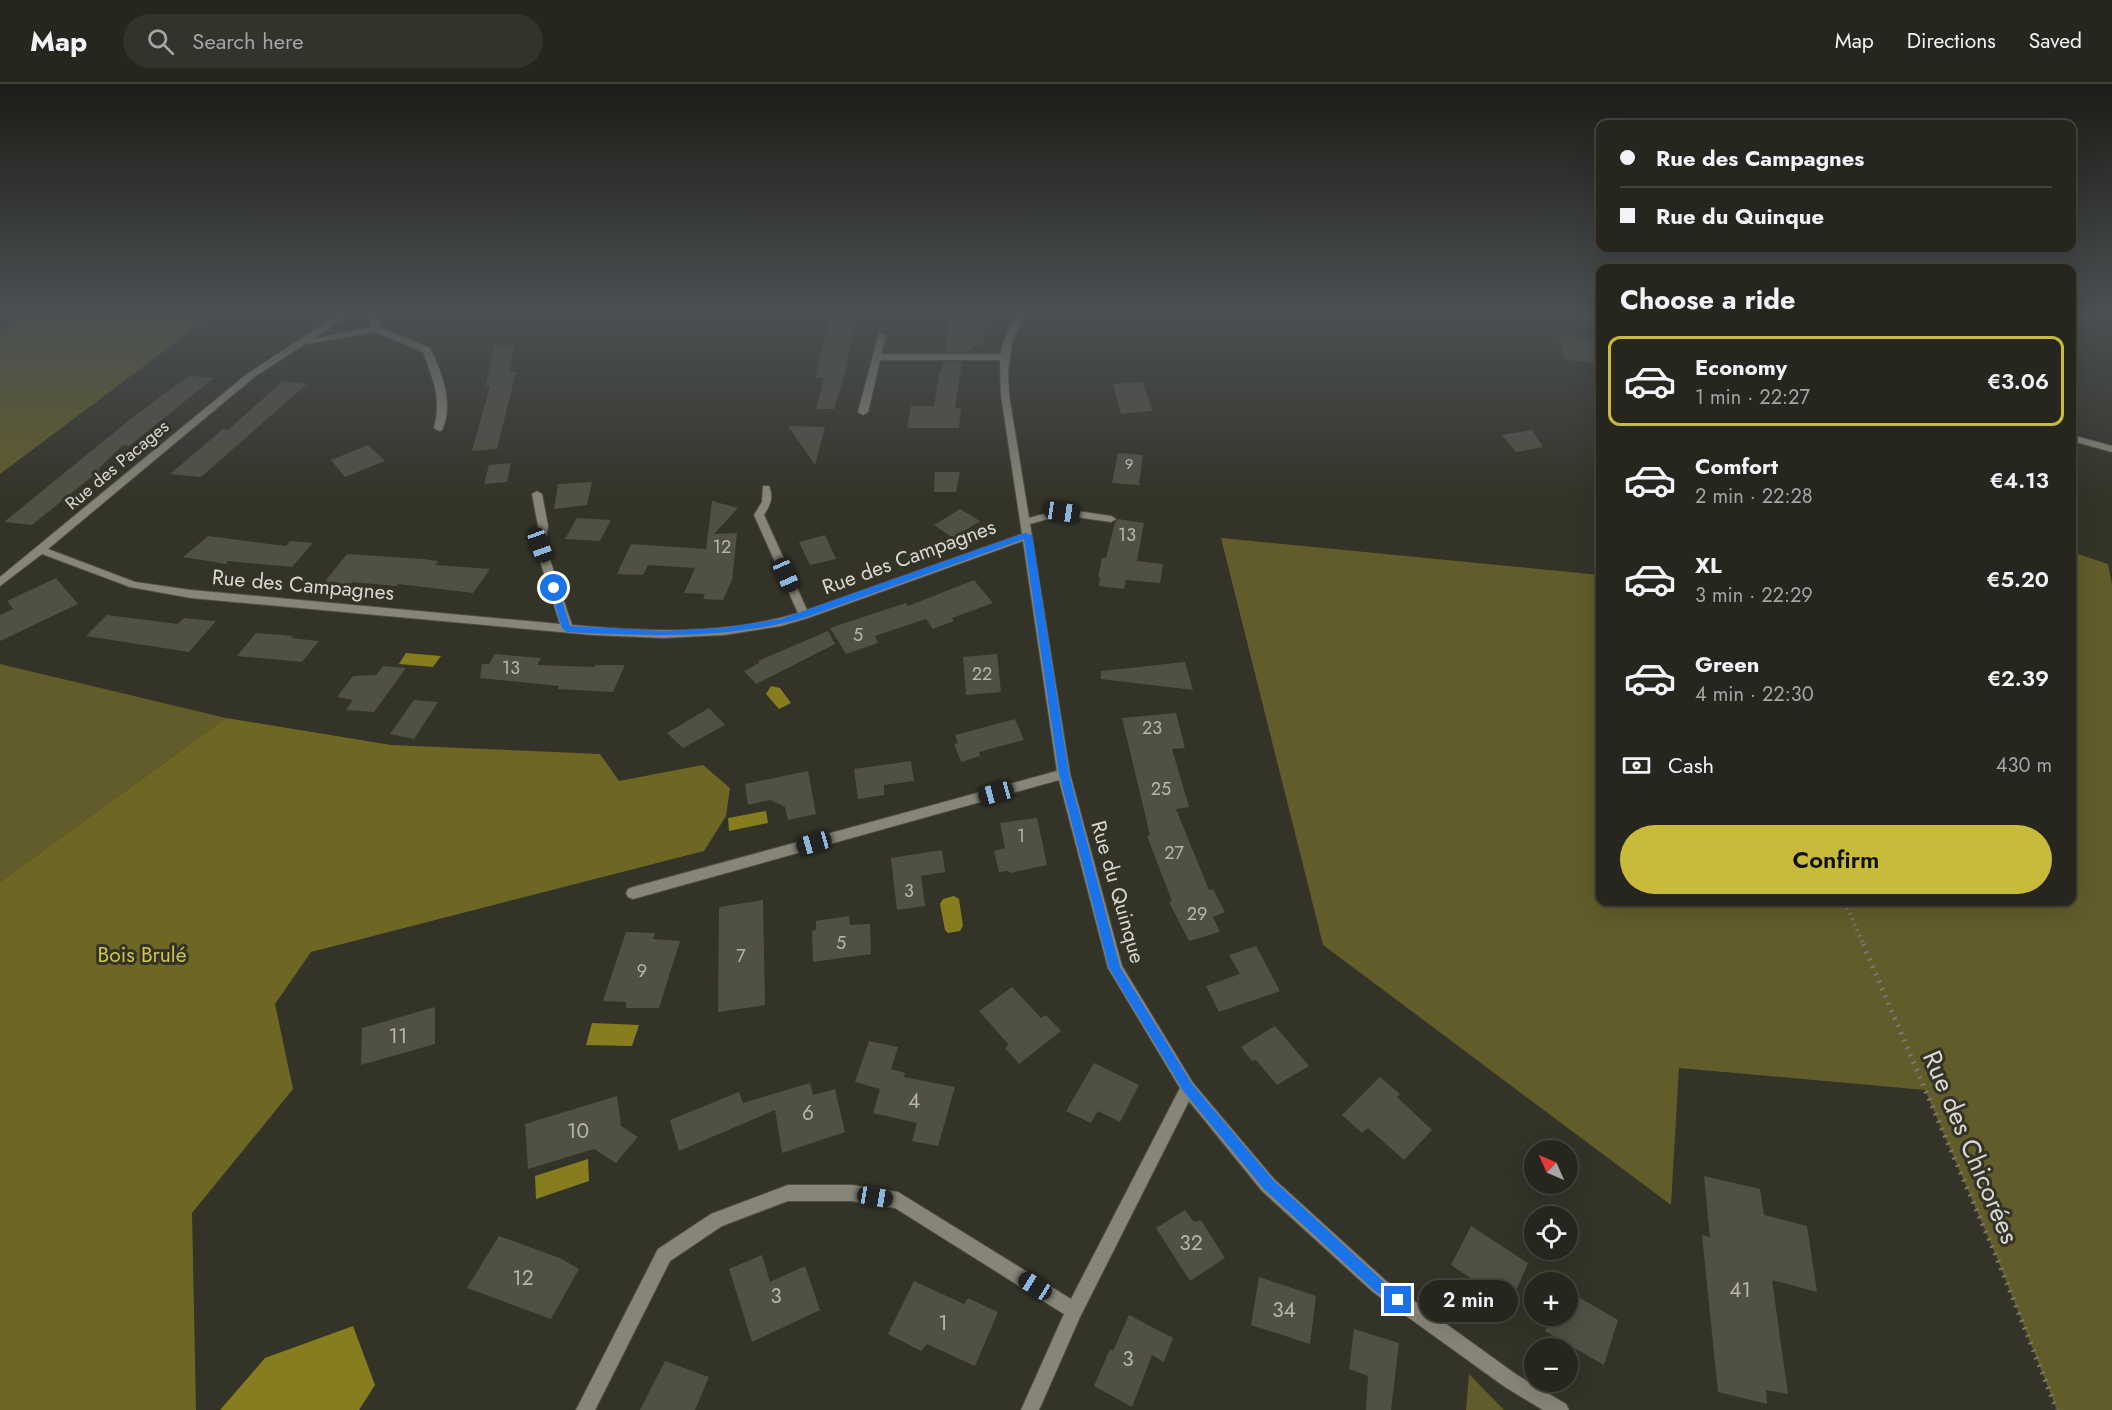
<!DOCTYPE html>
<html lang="en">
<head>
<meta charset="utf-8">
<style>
	:root { --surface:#27261e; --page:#33322b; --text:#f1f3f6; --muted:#a4a5a4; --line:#43433c; --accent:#c8bb3b }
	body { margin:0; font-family:Jost,sans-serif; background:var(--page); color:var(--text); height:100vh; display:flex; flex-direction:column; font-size:22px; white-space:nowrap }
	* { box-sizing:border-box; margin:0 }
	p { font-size:20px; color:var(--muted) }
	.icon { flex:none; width:33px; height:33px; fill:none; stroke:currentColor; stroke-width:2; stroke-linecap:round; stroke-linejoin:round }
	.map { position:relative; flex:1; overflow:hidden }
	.side { position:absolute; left:1596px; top:180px; width:480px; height:642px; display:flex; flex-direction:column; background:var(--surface); border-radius:12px; box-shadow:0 6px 24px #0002,0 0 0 2px var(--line) }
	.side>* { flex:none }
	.top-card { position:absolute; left:1596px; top:36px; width:480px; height:132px; border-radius:12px; box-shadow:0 6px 24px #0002,0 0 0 2px var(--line); display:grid; align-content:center; height:132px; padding:0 24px; background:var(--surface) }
	.needle { width:39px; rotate:315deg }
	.fabs { position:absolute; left:1524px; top:1056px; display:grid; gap:12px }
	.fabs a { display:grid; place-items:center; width:54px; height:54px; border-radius:50%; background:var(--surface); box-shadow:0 6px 24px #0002,0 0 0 2px var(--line); font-size:30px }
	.end { position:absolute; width:27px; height:27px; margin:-14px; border:8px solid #1a73e8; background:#fff; box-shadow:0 0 0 3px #fff }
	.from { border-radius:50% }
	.bubble { position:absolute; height:42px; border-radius:21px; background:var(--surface); box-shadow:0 6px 24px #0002,0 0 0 2px var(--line); font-size:20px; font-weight:600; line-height:42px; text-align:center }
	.car { position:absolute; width:18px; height:36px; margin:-18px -9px; border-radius:8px; box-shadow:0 0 4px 2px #0007; background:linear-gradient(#222 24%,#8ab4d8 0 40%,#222 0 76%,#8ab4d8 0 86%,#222 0) }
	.top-card b { display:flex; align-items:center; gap:21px; height:57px; font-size:22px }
	.top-card b+b { border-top:2px solid var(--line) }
	.top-card i { width:15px; height:15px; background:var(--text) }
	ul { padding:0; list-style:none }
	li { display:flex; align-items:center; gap:18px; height:90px; margin:0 12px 9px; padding:0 12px; border:3px solid transparent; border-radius:12px }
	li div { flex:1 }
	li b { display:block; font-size:22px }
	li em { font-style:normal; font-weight:600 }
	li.on { border-color:var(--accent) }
	li>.icon { width:54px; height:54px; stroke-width:1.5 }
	h2 { padding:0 24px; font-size:27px; line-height:72px }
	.pay { display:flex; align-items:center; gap:15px; height:66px; padding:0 24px; font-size:22px }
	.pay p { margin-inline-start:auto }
	.primary-button { display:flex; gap:12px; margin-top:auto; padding:12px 24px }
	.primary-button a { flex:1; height:69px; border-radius:36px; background:var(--accent); color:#111; font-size:24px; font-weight:600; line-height:69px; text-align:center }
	header { display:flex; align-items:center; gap:36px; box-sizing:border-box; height:84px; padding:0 30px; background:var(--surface); border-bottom:2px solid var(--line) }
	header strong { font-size:28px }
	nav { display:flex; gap:33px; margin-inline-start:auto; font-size:21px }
	.search { width:420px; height:54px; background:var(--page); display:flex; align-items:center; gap:15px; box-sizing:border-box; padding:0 21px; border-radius:33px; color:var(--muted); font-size:22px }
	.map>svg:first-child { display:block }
	.built { fill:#3c3a28 }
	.green { fill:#615c2a }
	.forest { fill:#6e6723 }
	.water { fill:#867d1e }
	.building { fill:#515044 }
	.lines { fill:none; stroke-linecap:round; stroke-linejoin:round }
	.street-casing { stroke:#504f46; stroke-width:2 }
	.path-far1 { stroke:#7a7970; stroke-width:4; stroke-dasharray:1.5 4.5; stroke-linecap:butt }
	.path { stroke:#7a7970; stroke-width:5; stroke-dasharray:2 6; stroke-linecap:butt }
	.street { fill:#868578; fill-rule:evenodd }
	.route { fill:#1a73e8 }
	.labels { text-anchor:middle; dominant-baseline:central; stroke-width:6; stroke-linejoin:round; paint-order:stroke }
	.far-number-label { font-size:15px; fill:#b7b6ae }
	.far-street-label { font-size:18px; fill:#d9d8d1; stroke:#343328 }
	.number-label { font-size:18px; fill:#b7b6ae }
	.street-label { font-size:21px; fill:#d9d8d1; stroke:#343328 }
	.park-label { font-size:21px; fill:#d2c54b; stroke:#343328 }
	.near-number-label { font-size:21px; fill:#b7b6ae }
	.near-street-label { font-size:26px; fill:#d9d8d1; stroke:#343328 }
</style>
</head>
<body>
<header>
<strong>Map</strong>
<div class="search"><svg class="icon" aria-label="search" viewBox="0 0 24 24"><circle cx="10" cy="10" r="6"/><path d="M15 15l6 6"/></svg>Search here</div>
<nav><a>Map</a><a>Directions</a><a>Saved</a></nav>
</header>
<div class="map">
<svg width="2112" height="1326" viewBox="0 0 2112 1326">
	<rect width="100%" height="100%" fill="#343328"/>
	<path class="built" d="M402,229H775L772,236H407Z"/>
	<path class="green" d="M28,229H215L0,390V247Z
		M1221,454L1600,491V818H2072V468L2108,480L2112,500V1326H2057L1997,1174L1925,1006L1679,984L1671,1121L1323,861Z
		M0,580L226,634L0,798Z
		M1469,1290L1504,1326H1466Z"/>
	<path class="forest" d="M226,634L391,661L600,670L619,697L703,681L730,704L726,732L704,767L311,868L275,920L293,1005L192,1129L196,1326H0V798Z"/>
	<path class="water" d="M406,569L441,572L433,583L399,580Z
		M771,602L780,604L791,619L779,625L766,610Z
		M766,727L768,739L729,747L728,734Z
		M954,812L959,815L963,842L960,847L948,849L945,846L940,820L943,815Z
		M592,939L639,941L632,962L586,961Z
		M588,1075L589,1097L536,1115L535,1092Z
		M353,1242L375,1301L359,1326H220L265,1274Z"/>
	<path class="building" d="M830,229H856L846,285L834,325H816L824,294H815Z
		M951,229H987L984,261H974L972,266L964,268H945Z
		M1558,252L1595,255L1600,279L1565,276Z
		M494,261H514L510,288H516L497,365L472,367L490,302H486Z
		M943,278H962L955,324H961L959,344H907L911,322H934L940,286H942Z
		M189,292L214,294L129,362L123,361L98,385L100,386L32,441L4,438L133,333Z
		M283,297L307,300L201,393L170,390L223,345L228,346Z
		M1143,298L1152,327L1121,330L1113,300Z
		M788,342L825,343L815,381Z
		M1532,346L1543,363L1516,368L1502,351Z
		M368,361L385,377L345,393L331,376Z
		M1118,369L1143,371L1139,401L1112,399Z
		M511,379L507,398L484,400L489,381Z
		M935,388H960L956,408H934Z
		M592,398L587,421L554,425L558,400Z
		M712,417L738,424L714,450L737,449L732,496L723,516L703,515L705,510L684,509L695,484L648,481L643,491L617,490L631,460L706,465Z
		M960,425L980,437L953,454L934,441Z
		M577,434L611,436L600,457L565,455Z
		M1118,435L1144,439L1137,477L1163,480L1160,499L1126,496L1124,505L1099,502L1100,493H1098L1102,474H1106L1115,438Z
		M825,451L836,475L810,481L799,458Z
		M208,452L286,462L290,457L313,459L292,483L228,477L226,480L183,473Z
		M347,470L423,475L438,477L435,481L490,485L473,509L398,500L396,502L352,498L348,502L323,500Z
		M56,494L78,520L0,557V531L13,525L7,517Z
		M974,496L993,519L952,534L954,537L933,545L926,535L875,552L878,559L846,570L830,544L906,519L908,522Z
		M107,531L178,540L184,534L216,537L189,568L86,552Z
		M828,547L835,560L756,600L744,587L759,579L758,577Z
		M256,549L294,552L291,554L319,557L302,578L237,572Z
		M495,570L541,574L537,581L594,583L596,581H625L613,608L558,605L559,602L480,594L482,580H489Z
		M997,570L1001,608L966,611L963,573Z
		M1185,578L1193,606L1101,595V587Z
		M383,582L406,584L374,628L346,626L353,616L337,613L353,592L376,591Z
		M414,616L438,618L414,655L390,650Z
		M709,624L725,641L683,664L667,649Z
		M1176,629L1185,664L1172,665L1189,723L1176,725L1209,806L1213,805L1225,828L1213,833L1220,848L1189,857L1169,818L1172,817L1147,752L1150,751L1122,634Z
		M1015,635L1024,656L979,668L980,672L961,678L954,660L958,659L955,651Z
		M911,677L914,697L884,701V711L858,715L854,685Z
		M808,687L816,730L788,736L785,723L770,716L748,721L745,700Z
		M1037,734L1047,781L1010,789L1008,787L999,788L994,767L1005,764L1000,739Z
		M942,766L945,788L921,792L925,822L897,826L891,774Z
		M763,816L765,921L718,928L719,823Z
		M849,832L850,841L870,840L871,870L813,878L812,847L816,846V837Z
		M626,848L655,849L653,855L680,857L659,924H626V918L603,917Z
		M1256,862L1280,907L1219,928L1206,902L1240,890L1229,871Z
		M1012,903L1041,934L1046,931L1061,947L1019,980L1005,964L1009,961L979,927Z
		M435,923V960L361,981L362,944Z
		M1275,942L1309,982L1277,1001L1256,976L1252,977L1241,963Z
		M869,957L898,963L891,985L905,989L904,993L955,1003L938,1062L912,1057L917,1039L873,1029L880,1005L855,998Z
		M1094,979L1139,1001L1120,1038L1098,1027L1091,1039L1066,1027Z
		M1380,993L1400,1010L1397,1013L1432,1046L1404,1076L1368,1044L1362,1049L1342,1031Z
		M810,999L813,1011L835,1005L845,1048L782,1069L775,1026L679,1067L670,1036L739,1008L743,1019Z
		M617,1012L621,1042L638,1053L616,1079L594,1065L528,1085L525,1040Z
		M1704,1092L1760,1105L1764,1131L1807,1142L1817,1208L1772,1196L1788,1310L1766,1306L1767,1320L1718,1308L1702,1151L1710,1153Z
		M1185,1126L1194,1138L1201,1136L1225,1174L1190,1197L1156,1144Z
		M1471,1142L1528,1179L1510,1221L1451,1181Z
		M499,1152L560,1174L579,1185L551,1235L467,1204Z
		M762,1171L770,1198L805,1182L820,1226L752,1258L729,1185Z
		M1259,1193L1316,1212L1310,1260L1251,1241Z
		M914,1197L964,1220L968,1214L998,1228L975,1282L927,1260L921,1267L888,1250Z
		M1568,1207L1618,1236L1604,1281L1545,1247L1551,1232H1568Z
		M1129,1231L1173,1254L1164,1278L1152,1271L1132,1323L1094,1302L1110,1265L1113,1267Z
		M1354,1245L1399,1259L1391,1326H1366L1368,1292L1349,1285Z
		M665,1277L709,1293L695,1326H640Z"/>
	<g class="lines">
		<defs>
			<path id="street" d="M340,229H350L313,255L372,243L368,229H376L381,244L430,264C442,288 454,320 442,346L439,347L434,344C442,316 433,294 423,268L376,248L305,260L253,294L48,465L135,498L191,506L560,540L535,461L538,442L532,410L537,407L542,410L548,442L545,461L572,541C646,548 726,551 798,529L754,431L762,418L763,402H769C774,414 770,421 764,431L807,526L1022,450L1001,311L1000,276H880L868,328L863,331L858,328L879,249L886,251L881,270H1001C1003,255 1010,242 1019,229H1028L1020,239L1012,258L1008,288L1009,311L1029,434L1062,425L1111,432L1116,435L1111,438L1062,431L1030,440L1070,690L1122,882L1193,999L1274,1095L1385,1196L1517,1291L1566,1320L1569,1326H1543L1505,1303L1373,1208L1262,1107L1189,1017L1080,1233L1039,1326H1021L1064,1230L895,1124L852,1117H788L722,1142L670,1177L595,1326H576L658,1165L711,1130L788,1101H852L898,1108L1071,1215L1180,1004L1108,884L1059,696L633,815L628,813L626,809L628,805L633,803L1057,687L1023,457L808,534L781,542L724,551L663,554L593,551L191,514L130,503L42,470L0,502V493L247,290Z
				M2072,351L2112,362V368L2072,357Z"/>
		</defs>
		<use href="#street" class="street-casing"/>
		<path class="path-far1" d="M1845,818L1864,862"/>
		<path class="path" d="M1863,860L1997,1174L2057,1326"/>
		<use href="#street" class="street"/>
	</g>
	<linearGradient id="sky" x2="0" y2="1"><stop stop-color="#1d1c16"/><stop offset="0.55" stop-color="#4a5053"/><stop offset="1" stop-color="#4a5053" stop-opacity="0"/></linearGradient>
	<rect width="2112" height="415" fill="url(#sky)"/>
	<path class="route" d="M1025,449L1032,451L1069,690L1120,883L1192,1000L1273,1096L1384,1198L1403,1211L1405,1216L1403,1221L1398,1223L1375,1207L1264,1105L1184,1008L1109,884L1059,690L1024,455L807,533C728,556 648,552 567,548L562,544L550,504L554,501L558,504L570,542L663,547L724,544L781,535Z"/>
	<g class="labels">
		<g class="far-number-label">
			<text x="1129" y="380">9</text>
		</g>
		<g class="far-street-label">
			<text transform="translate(117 381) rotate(-40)">Rue des Pacages</text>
		</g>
		<g class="number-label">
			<text x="1127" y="451">13</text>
			<text x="722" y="463">12</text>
			<text x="858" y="551">5</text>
			<text x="511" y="584">13</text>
			<text x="982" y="590">22</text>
			<text x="1152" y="644">23</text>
			<text x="1161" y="705">25</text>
			<text x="1021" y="752">1</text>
			<text x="1174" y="769">27</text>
			<text x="909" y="807">3</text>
			<text x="1197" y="830">29</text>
			<text x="841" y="859">5</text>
			<text x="741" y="872">7</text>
			<text x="642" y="887">9</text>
		</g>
		<g class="street-label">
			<text transform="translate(909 473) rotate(-20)">Rue des Campagnes</text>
			<text transform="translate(303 501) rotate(5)">Rue des Campagnes</text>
			<text transform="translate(1118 808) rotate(74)">Rue du Quinque</text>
		</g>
		<g class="park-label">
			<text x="142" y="871">Bois Brulé</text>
		</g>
		<g class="near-number-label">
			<text x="398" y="952">11</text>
			<text x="914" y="1017">4</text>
			<text x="808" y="1029">6</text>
			<text x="578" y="1047">10</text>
			<text x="1191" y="1159">32</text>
			<text x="523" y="1194">12</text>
			<text x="1740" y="1206">41</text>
			<text x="776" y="1212">3</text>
			<text x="1284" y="1226">34</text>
			<text x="943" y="1239">1</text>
			<text x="1128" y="1275">3</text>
		</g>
		<g class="near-street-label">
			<text transform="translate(1971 1063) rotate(67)">Rue des Chicorées</text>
		</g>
	</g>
</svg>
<div class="fabs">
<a><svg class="needle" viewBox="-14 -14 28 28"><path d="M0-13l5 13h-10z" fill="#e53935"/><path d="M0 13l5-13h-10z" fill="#a4a5a4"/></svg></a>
<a><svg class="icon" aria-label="locate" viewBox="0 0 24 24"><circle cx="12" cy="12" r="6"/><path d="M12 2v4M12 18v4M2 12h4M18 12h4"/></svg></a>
<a>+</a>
<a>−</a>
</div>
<i class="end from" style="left:554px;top:504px"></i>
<i class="end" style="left:1398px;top:1216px"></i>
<div class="bubble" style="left:1419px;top:1196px;width:99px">2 min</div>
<i class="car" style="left:1062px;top:428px;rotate:98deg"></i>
<i class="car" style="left:540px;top:461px;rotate:160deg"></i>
<i class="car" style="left:786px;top:491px;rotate:156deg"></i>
<i class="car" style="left:996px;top:709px;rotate:255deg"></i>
<i class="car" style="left:814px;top:759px;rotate:254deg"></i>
<i class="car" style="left:875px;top:1113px;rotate:99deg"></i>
<i class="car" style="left:1035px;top:1202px;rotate:302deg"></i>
<div class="top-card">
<b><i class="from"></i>Rue des Campagnes</b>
<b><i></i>Rue du Quinque</b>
</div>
<section class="side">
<h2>Choose a ride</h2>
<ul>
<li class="on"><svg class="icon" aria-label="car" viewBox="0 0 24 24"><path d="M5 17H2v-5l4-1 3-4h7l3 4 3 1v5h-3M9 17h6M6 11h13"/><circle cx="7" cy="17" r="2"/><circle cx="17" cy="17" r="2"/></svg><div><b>Economy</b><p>1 min · 22:27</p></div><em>€3.06</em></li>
<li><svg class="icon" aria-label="car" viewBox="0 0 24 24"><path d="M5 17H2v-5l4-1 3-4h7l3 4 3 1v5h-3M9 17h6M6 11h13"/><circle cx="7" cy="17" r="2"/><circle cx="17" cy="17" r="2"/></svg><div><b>Comfort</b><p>2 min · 22:28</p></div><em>€4.13</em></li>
<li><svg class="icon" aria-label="car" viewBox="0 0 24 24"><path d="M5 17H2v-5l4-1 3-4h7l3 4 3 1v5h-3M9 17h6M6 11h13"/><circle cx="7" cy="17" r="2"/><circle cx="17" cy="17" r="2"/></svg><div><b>XL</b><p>3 min · 22:29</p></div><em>€5.20</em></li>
<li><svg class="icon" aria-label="car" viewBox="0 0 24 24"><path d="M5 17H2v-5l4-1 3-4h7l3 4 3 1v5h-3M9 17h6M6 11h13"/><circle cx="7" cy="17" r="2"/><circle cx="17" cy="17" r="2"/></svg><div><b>Green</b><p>4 min · 22:30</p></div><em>€2.39</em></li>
</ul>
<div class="pay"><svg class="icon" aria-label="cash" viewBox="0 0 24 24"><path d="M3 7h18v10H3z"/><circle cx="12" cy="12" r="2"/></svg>Cash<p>430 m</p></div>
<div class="primary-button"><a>Confirm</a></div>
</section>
</div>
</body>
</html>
